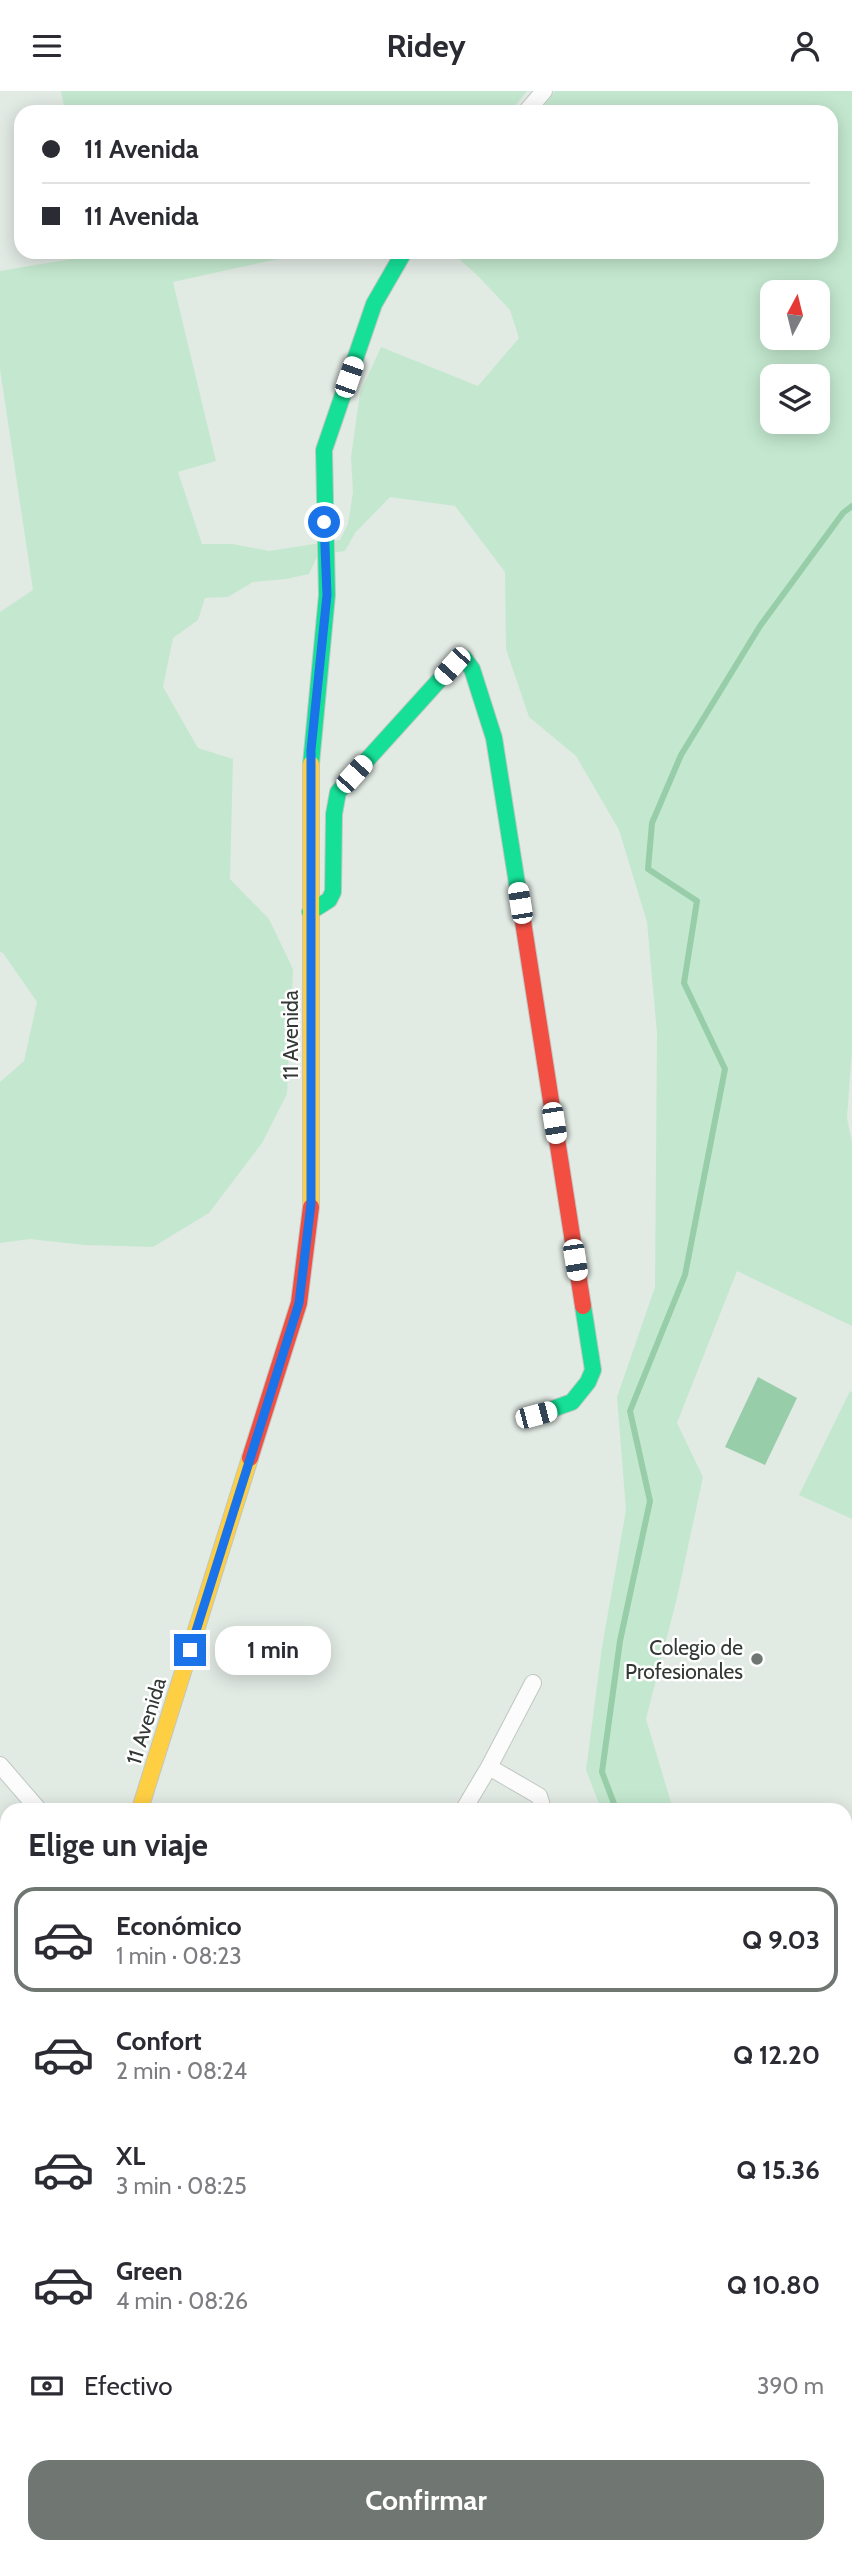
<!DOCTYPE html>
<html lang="es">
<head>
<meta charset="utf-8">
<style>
	:root { --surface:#fff; --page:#f7f7f7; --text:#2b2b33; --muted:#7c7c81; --line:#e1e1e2; --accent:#707672 }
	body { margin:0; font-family:Cabin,sans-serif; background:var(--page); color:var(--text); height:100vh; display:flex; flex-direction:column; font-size:26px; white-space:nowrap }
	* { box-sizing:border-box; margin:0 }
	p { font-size:23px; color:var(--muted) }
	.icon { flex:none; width:38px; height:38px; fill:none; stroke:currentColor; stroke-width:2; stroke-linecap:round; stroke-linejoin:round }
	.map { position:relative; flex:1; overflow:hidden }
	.side { position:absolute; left:0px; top:1712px; width:852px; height:751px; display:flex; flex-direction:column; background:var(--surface); border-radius:21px 21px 0 0; box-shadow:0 4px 18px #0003 }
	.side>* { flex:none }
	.banner { position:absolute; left:14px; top:14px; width:824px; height:154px; border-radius:21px; box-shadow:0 4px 18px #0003; display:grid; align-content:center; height:154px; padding:0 28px; background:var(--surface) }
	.needle { width:46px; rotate:7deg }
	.tools { position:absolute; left:760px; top:189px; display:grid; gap:14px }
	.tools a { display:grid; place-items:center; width:70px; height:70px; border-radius:14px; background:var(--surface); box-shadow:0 4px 18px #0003; font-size:35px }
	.end { position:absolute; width:32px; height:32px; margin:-16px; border:9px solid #1a73e8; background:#fff; box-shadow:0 0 0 4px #fff }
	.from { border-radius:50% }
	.bubble { position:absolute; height:49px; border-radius:21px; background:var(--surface); box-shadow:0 4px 18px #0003; font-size:23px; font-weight:700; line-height:49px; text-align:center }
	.car { position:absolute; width:21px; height:42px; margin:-21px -10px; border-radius:9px; box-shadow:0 0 5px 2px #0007; background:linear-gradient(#fff 24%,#345 0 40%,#fff 0 76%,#345 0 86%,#fff 0) }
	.banner b { display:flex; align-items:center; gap:24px; height:66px; font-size:26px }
	.banner b+b { border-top:2px solid var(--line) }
	.banner i { width:18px; height:18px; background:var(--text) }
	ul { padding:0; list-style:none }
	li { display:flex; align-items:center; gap:21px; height:105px; margin:0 14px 10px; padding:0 14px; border:4px solid transparent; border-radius:21px }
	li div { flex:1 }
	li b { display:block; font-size:26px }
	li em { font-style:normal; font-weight:700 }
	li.current { border-color:var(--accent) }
	li>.icon { width:63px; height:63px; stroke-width:1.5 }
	h2 { padding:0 28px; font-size:32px; line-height:84px }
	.pay { display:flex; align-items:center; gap:18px; height:77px; padding:0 28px; font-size:26px }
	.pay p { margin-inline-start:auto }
	.action { display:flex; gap:14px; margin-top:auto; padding:14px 28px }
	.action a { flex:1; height:80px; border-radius:21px; background:var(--accent); color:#fff; font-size:28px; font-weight:700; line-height:80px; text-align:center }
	header { display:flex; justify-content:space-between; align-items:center; height:91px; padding:0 28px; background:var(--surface); font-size:32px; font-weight:700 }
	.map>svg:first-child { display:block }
	.green { fill:#c4e8cf; fill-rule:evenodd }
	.water { fill:#98cda9 }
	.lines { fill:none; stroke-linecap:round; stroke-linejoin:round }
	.stream { stroke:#98cda9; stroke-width:6 }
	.street-casing { stroke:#c0c7c2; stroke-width:18 }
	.fast-casing { stroke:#c0c7c2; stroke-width:18 }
	.slow-casing { stroke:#c0c7c2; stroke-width:18 }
	.jam-casing { stroke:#c0c7c2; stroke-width:18 }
	.street { stroke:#fbfcfb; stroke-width:16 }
	.fast { stroke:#16e098; stroke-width:16 }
	.slow { stroke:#ffcf43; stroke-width:16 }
	.jam { stroke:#f24e42; stroke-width:16 }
	.route { stroke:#1a73e8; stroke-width:9 }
	.poi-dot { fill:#707672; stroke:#fff; stroke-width:2.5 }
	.labels { text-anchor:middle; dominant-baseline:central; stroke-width:5; stroke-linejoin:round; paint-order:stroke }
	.street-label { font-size:21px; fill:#323834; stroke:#fff }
	.poi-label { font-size:21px; fill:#323834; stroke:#fff; text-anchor:end }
</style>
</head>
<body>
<header><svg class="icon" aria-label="menu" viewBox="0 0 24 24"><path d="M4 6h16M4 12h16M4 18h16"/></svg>Ridey<svg class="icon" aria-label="person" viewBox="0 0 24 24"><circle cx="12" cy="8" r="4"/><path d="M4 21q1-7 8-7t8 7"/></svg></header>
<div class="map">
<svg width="852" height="2461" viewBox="0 0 852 2461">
	<rect width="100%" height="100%" fill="#e2eae4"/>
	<path class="green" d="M61,0H527L510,21H65Z
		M555,0H852V959L847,1027L852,1052V1235L737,1180L677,1332L703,1386L677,1507L646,1628L673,1718H601L586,1679L602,1556L626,1419L617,1306L655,1196L657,942L647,831L619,739L576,665L529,626L506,558L505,481L455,415L390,406L355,442L345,460L318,464L309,483L286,488L253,491L228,506L205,507L198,529L173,547L163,596L198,657L233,668L230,788L269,828L293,878L287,1003L262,1052L209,1122L153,1156L84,1154L30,1148L0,1152V991L24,970L37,911L3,862L0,861V521L33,499L0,278V180L89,165V161H310L173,191L216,370L178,381L202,453H233L269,460L340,449L348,433L353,401L351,366L360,302L381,256L478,295L519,247L510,219L477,184L451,161H831V21H538ZM772,201H817V247H772ZM772,285H817V331H772Z
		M850,1300L852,1301V1428L799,1404Z
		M845,1913L852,1916V2004L845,2003Z"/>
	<path class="water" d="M758,1286L797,1307L765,1374L725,1356Z"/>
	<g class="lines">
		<path class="stream" d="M616,1718L602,1681L620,1550L650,1410L630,1320L685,1184L725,978L684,892L697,810L648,778L652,732L681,664L760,535L843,422L852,415
			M845,1975H852"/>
		<defs>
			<path id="street" d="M526,21L544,0
				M0,1674L38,1718
				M489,1676L533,1592
				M464,1718L489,1676L539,1705L543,1718
				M0,2002L7,2008
				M0,2036L7,2021
				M845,2091L852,2093
				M0,2280L7,2282
				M435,2455L441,2461
				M358,2461L361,2455
				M701,2461L707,2455"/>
			<path id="fast" d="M311,673L327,504L324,359L374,213L404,161
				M310,821L329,809L333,801L334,723L338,701L452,575L464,567L472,578L494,647L519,805
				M536,1324L572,1311L588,1291L593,1279L583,1215"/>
			<path id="slow" d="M311,1116V673
				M140,1718L250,1367"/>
			<path id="jam" d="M519,805L583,1215
				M250,1367L299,1212L311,1116"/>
		</defs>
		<use href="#street" class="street-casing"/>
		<use href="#fast" class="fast-casing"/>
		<use href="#slow" class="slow-casing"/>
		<use href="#jam" class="jam-casing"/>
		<use href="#street" class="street"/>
		<use href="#fast" class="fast"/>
		<use href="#slow" class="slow"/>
		<use href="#jam" class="jam"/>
	</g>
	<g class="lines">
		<path class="route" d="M190,1559L299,1212L311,1113V659L327,504L324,431"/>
	</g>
	<circle class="poi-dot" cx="757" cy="1568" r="7"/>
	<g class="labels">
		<g class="street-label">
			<text transform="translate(290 944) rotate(-90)">11 Avenida</text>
			<text transform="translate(146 1630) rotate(-73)">11 Avenida</text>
		</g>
		<g class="poi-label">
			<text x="743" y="1556">Colegio de<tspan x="743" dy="24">Profesionales</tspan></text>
		</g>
	</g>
</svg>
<div class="tools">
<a><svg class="needle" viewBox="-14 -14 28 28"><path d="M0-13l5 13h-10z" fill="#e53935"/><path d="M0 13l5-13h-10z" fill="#7c7c81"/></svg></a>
<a><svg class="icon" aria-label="layers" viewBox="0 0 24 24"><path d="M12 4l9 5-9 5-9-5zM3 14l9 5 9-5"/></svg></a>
</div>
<i class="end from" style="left:324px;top:431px"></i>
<i class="end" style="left:190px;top:1559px"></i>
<div class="bubble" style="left:215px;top:1535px;width:116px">1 min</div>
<i class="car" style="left:349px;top:286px;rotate:19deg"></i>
<i class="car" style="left:452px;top:575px;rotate:222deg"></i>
<i class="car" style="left:354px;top:683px;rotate:42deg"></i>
<i class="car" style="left:520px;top:812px;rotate:351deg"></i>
<i class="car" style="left:554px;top:1032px;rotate:171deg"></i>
<i class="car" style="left:575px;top:1169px;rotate:171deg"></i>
<i class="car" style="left:536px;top:1324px;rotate:75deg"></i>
<div class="banner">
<b><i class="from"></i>11 Avenida</b>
<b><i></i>11 Avenida</b>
</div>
<section class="side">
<h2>Elige un viaje</h2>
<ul>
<li class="current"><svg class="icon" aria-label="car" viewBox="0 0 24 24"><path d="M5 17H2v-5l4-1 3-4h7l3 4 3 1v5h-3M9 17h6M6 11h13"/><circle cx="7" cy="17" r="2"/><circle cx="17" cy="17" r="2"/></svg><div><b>Económico</b><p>1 min · 08:23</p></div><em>Q 9.03</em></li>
<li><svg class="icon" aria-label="car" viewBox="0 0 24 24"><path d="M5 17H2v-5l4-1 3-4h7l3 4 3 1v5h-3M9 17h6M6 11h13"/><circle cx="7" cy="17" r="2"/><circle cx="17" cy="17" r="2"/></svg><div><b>Confort</b><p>2 min · 08:24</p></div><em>Q 12.20</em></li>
<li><svg class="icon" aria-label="car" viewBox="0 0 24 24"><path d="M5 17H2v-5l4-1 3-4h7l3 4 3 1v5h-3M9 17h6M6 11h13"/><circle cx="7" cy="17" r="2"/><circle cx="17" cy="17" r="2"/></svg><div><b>XL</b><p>3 min · 08:25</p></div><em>Q 15.36</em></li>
<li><svg class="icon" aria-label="car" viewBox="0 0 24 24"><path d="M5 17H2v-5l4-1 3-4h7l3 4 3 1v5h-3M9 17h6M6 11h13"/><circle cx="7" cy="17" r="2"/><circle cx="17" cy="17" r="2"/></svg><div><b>Green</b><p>4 min · 08:26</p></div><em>Q 10.80</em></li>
</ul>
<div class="pay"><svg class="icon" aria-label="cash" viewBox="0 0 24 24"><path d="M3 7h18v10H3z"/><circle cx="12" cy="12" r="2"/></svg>Efectivo<p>390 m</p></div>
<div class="action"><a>Confirmar</a></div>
</section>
</div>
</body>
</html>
